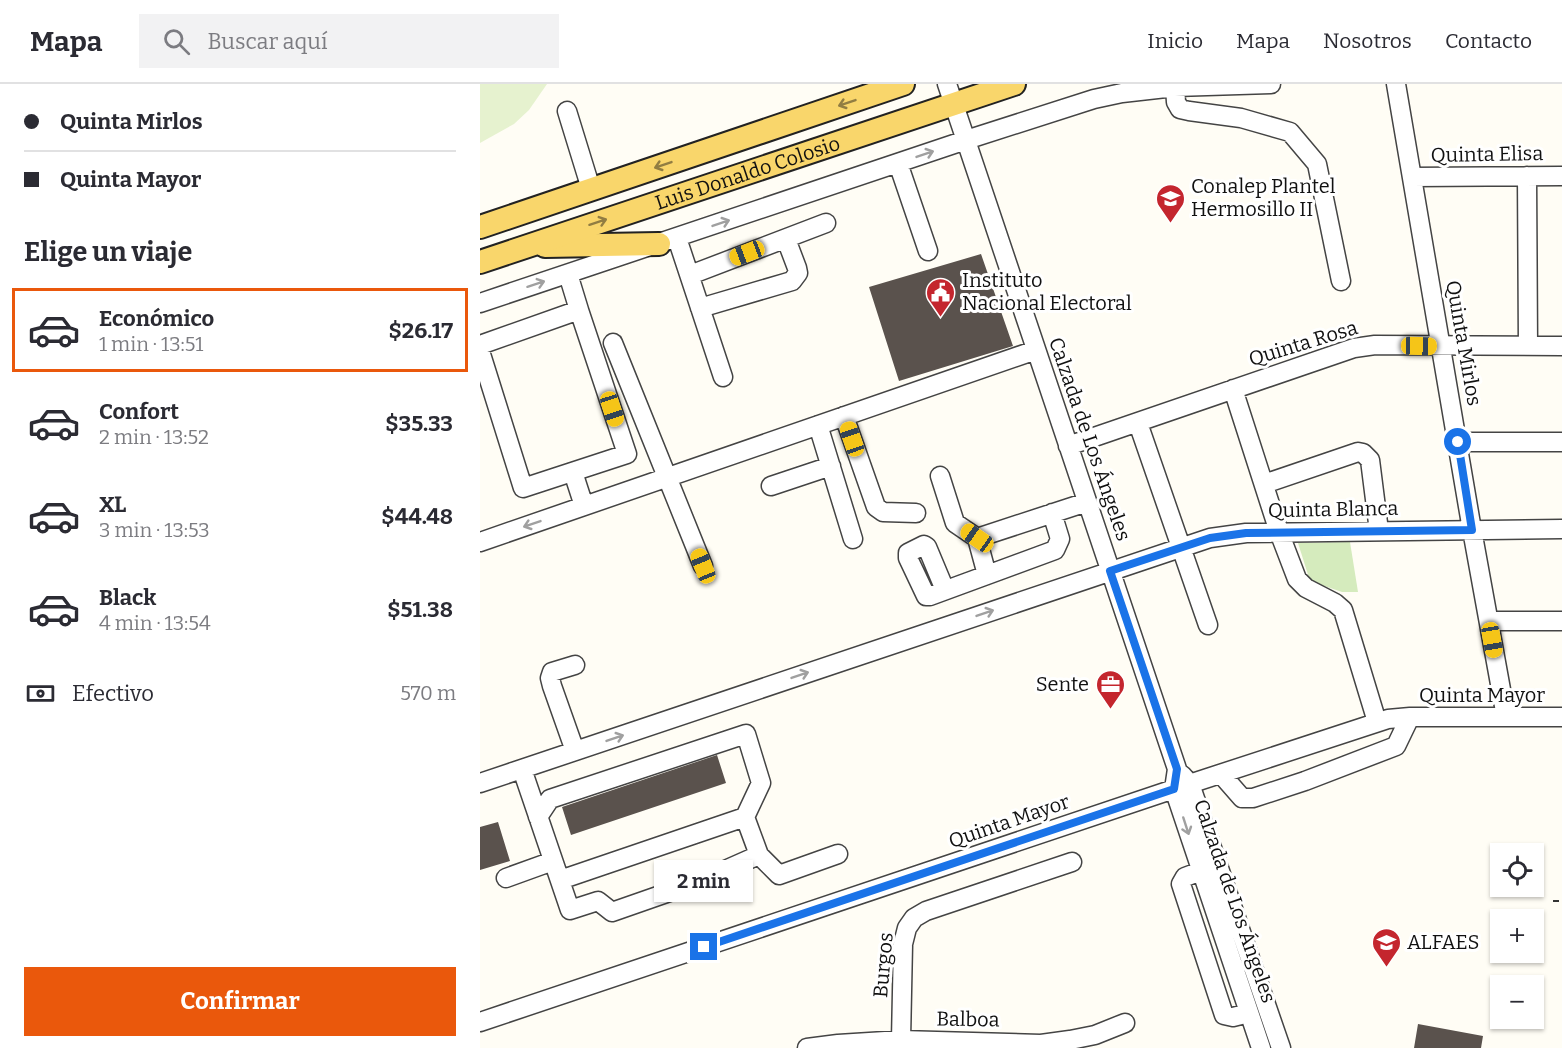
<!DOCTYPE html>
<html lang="es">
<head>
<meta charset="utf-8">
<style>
	:root { --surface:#fff; --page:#f2f2f3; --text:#2b2b33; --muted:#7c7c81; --line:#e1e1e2; --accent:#ea580c }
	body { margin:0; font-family:Bitter,serif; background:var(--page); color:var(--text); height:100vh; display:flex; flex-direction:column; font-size:22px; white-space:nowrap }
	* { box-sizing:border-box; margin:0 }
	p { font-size:20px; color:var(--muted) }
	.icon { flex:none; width:33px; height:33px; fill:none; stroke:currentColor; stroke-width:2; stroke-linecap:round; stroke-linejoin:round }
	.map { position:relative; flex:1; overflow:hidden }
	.side { display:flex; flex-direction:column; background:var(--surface); width:480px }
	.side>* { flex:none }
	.guide { display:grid; align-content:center; height:132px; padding:0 24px; background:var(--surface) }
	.tools { position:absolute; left:1010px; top:759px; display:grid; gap:12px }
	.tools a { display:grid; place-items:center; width:54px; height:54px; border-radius:0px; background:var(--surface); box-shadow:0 2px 4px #0004; font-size:30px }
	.end { position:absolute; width:27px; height:27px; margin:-14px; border:8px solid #1a73e8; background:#fff; box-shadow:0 0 0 3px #fff }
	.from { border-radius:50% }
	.bubble { position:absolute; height:42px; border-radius:0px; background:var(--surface); box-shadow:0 2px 4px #0004; font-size:20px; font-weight:700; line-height:42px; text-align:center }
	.car { position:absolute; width:18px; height:36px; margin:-18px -9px; border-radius:8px; box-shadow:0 0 4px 2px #0007; background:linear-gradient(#f5c518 24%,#345 0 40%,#f5c518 0 76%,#345 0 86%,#f5c518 0) }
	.guide b { display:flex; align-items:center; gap:21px; height:57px; font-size:22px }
	.guide b+b { border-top:2px solid var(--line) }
	.guide i { width:15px; height:15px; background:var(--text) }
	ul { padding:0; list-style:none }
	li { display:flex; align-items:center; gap:18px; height:84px; margin:0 12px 9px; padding:0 12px; border:3px solid transparent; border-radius:0px }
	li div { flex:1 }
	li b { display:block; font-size:22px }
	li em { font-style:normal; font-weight:700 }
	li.selected { border-color:var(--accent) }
	li>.icon { width:54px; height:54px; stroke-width:1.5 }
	h2 { padding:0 24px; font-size:27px; line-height:72px }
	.pay { display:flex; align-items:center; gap:15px; height:66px; padding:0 24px; font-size:22px }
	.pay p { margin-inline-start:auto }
	.primary-button { display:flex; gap:12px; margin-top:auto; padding:12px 24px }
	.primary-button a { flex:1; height:69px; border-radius:0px; background:var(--accent); color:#fff; font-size:24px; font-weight:700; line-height:69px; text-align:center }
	header { display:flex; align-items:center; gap:36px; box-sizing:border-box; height:84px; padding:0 30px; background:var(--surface); border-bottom:2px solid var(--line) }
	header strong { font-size:28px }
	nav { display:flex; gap:33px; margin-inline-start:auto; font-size:21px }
	.search { width:420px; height:54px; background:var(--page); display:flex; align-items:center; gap:15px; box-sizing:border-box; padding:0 21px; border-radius:0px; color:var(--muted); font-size:22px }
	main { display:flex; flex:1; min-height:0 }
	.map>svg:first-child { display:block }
	.green { fill:#d5ebbd }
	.pitch { fill:#e6f2cf }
	.building { fill:#5a524d }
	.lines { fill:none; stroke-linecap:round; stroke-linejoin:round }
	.minor-casing { stroke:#444; stroke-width:21 }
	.major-casing { stroke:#222; stroke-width:26 }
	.path { stroke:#333; stroke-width:2; stroke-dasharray:6 3; stroke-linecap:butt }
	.minor { stroke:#fff; stroke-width:18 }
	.major { stroke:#f9d66b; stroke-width:22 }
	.oneway { stroke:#917d42 }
	.oneway2 { stroke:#a0a0a0 }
	.route { stroke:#1a73e8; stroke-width:8 }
	.labels { text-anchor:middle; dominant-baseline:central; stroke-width:6; stroke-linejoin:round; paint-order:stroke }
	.street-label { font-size:20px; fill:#111; stroke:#fff }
	.poi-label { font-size:20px; fill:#111; stroke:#fff; text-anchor:start }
</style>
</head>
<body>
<header>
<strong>Mapa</strong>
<div class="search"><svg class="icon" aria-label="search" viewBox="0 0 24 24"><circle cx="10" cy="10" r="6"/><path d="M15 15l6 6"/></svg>Buscar aquí</div>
<nav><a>Inicio</a><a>Mapa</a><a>Nosotros</a><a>Contacto</a></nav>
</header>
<main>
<section class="side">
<div class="guide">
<b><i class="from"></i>Quinta Mirlos</b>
<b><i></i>Quinta Mayor</b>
</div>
<h2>Elige un viaje</h2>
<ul>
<li class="selected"><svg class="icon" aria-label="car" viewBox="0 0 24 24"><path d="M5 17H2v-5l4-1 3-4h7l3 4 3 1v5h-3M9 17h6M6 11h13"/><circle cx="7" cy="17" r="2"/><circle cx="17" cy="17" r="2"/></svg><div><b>Económico</b><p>1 min · 13:51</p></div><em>$26.17</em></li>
<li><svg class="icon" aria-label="car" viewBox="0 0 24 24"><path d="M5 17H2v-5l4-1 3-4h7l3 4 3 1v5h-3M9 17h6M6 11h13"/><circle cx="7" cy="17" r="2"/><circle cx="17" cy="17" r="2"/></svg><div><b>Confort</b><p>2 min · 13:52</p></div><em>$35.33</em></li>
<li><svg class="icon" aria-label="car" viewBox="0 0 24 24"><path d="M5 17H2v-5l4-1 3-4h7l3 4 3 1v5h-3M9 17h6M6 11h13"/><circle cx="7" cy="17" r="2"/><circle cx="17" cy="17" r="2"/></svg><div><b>XL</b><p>3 min · 13:53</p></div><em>$44.48</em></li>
<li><svg class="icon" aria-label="car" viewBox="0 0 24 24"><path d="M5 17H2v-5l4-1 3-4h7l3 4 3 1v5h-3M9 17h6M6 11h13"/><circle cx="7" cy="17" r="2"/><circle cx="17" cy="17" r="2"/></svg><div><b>Black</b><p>4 min · 13:54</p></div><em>$51.38</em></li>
</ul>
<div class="pay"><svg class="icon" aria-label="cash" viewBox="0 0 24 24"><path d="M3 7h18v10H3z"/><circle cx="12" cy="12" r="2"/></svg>Efectivo<p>570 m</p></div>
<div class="primary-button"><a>Confirmar</a></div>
</section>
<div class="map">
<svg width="1082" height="964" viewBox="0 0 1082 964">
	<rect width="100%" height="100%" fill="#fffdf5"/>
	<path class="green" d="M870,458L878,508H862L830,497L818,459Z"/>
	<path class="pitch" d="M0,0H67L49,26L34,40L0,59Z"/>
	<path class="building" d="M501,170L533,262L419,297L389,203Z
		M237,671L246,699L91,751L82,723Z
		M18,738L30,777L0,786V743Z
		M938,940L1003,952L1001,964H934Z"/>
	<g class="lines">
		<defs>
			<path id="minor" d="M467,0L697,685L694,705L781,964
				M916,0L992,446L1026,633
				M695,3L696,18L700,25L709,27L761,34L810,48L837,80L861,197
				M87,27L111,105
				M418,79L448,167
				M1047,92L1048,262
				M932,93L1082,92
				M197,154L243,293
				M88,190L99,226
				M210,191L346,139
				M0,219L486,56L614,15L642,9L695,3L791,0
				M220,224L312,197L318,189L317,184L306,155
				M133,259L223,482
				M0,261L99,226L147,370L43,404L0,267
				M753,305L799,448L817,495L826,504L855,519L863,526L897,638
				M364,332L396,423L403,428L436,429
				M658,339L728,541
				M338,341L373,455
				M978,358H1082
				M588,362L874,264L895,261L1082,262
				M93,388L104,422
				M460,392L475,439L497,454L607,418
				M784,400L878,368L883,369L890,376L899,447
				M291,402L351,382
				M497,454L507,491
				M0,458L556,266
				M465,506L447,463L444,461L428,469V474L446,512H450L575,466L580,455L572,429
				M1009,537H1082
				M95,667L72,602L70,594L72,588L95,581
				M42,685L90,826L118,817L132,828L218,798L279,771
				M741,690L762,714H773L825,697L916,662L930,633
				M702,691L710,700L801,964
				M0,699L730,454L766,449L1082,445
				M58,733L70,715L266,650L281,699L265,733
				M721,787L705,793L701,800L744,931L753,933L769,929
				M26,794L73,777
				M80,796L265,733L279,771L299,791L358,770
				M0,938L694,705L908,635L930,633H1082
				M421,956L423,860L427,844L434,834L446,827L592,778
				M327,964L358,960L421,956L561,960L590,956L615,951L645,939"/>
			<g id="major">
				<path d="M0,143L423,0"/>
				<path d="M65,162L179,160"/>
				<path id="s1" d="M0,178L534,0"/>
			</g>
		</defs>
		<use href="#minor" class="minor-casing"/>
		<use href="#major" class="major-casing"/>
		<path class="path" d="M1073,817H1082"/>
		<use href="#minor" class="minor"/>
		<use href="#major" class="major"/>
	</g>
	<defs><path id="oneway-shaft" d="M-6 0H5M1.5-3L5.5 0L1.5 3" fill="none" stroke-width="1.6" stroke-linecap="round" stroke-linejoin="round" transform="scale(1.5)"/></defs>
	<g class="oneway">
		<use href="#oneway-shaft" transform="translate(367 19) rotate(161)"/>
		<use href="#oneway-shaft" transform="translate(183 81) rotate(161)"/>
		<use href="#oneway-shaft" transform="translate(118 138) rotate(-18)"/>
	</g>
	<g class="oneway2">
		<use href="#oneway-shaft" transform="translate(445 70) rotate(-19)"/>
		<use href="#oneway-shaft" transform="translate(241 139) rotate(-19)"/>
		<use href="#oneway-shaft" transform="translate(56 200) rotate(-18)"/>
		<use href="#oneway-shaft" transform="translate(52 440) rotate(161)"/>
		<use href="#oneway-shaft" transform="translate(505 529) rotate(-19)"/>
		<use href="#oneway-shaft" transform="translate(320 591) rotate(-19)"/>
		<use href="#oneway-shaft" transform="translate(135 654) rotate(-19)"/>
		<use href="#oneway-shaft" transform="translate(706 742) rotate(72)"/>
	</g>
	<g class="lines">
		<path class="route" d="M224,863L694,705L697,685L630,487L730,454L766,449L992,446L978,358"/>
	</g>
	<defs>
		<symbol id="school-pin" viewBox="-11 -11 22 30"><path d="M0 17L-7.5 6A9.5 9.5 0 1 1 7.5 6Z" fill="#c4262e" stroke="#fff"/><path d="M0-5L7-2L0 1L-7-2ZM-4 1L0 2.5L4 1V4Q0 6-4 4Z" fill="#fff"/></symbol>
		<symbol id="civic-pin" viewBox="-11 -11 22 30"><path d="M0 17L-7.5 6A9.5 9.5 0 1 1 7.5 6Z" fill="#c4262e" stroke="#fff"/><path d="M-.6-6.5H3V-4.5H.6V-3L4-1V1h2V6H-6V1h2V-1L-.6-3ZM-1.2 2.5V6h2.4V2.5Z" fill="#fff"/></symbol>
		<symbol id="office-pin" viewBox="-11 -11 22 30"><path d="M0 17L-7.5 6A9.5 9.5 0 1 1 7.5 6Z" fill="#c4262e" stroke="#fff"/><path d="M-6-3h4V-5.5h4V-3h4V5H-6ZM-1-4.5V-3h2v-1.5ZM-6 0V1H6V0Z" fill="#fff"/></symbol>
	</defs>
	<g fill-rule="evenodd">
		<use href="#school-pin" x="674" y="98" width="33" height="45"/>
		<use href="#civic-pin" x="444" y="192" width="33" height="45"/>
		<use href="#office-pin" x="614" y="584" width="33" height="45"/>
		<use href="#school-pin" x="890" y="842" width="33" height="45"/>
	</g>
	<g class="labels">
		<g class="street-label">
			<text transform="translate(1007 70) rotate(-1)">Quinta Elisa</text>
			<text stroke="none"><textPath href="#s1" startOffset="282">Luis Donaldo Colosio</textPath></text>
			<text transform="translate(823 259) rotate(-17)">Quinta Rosa</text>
			<text transform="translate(984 259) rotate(80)">Quinta Mirlos</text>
			<text transform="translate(610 355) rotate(71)">Calzada de Los Ángeles</text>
			<text transform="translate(853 425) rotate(-1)">Quinta Blanca</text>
			<text x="1002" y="611">Quinta Mayor</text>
			<text transform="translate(529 737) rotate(-19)">Quinta Mayor</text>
			<text transform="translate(755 817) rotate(71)">Calzada de Los Ángeles</text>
			<text transform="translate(403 881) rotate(-85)">Burgos</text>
			<text transform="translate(488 935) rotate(1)">Balboa</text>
		</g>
		<g class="poi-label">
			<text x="711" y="102">Conalep Plantel<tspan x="711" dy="23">Hermosillo II</tspan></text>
			<text x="482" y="196">Instituto<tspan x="482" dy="23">Nacional Electoral</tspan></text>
			<text x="609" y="600" text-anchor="end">Sente</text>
			<text x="927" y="858">ALFAES</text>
		</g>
	</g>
</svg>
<div class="tools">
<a><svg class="icon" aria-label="locate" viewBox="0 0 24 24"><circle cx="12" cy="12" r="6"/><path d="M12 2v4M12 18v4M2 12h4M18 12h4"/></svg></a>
<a>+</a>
<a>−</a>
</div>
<i class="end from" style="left:978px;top:358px"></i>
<i class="end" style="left:224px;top:863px"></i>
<div class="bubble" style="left:174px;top:776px;width:99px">2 min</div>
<i class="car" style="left:267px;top:169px;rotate:249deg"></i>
<i class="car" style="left:939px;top:262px;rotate:91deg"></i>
<i class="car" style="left:132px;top:325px;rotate:162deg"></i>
<i class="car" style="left:372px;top:355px;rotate:341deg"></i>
<i class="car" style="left:497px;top:454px;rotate:305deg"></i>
<i class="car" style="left:223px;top:482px;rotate:338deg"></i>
<i class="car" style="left:1012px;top:556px;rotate:170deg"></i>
</div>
</main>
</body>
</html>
